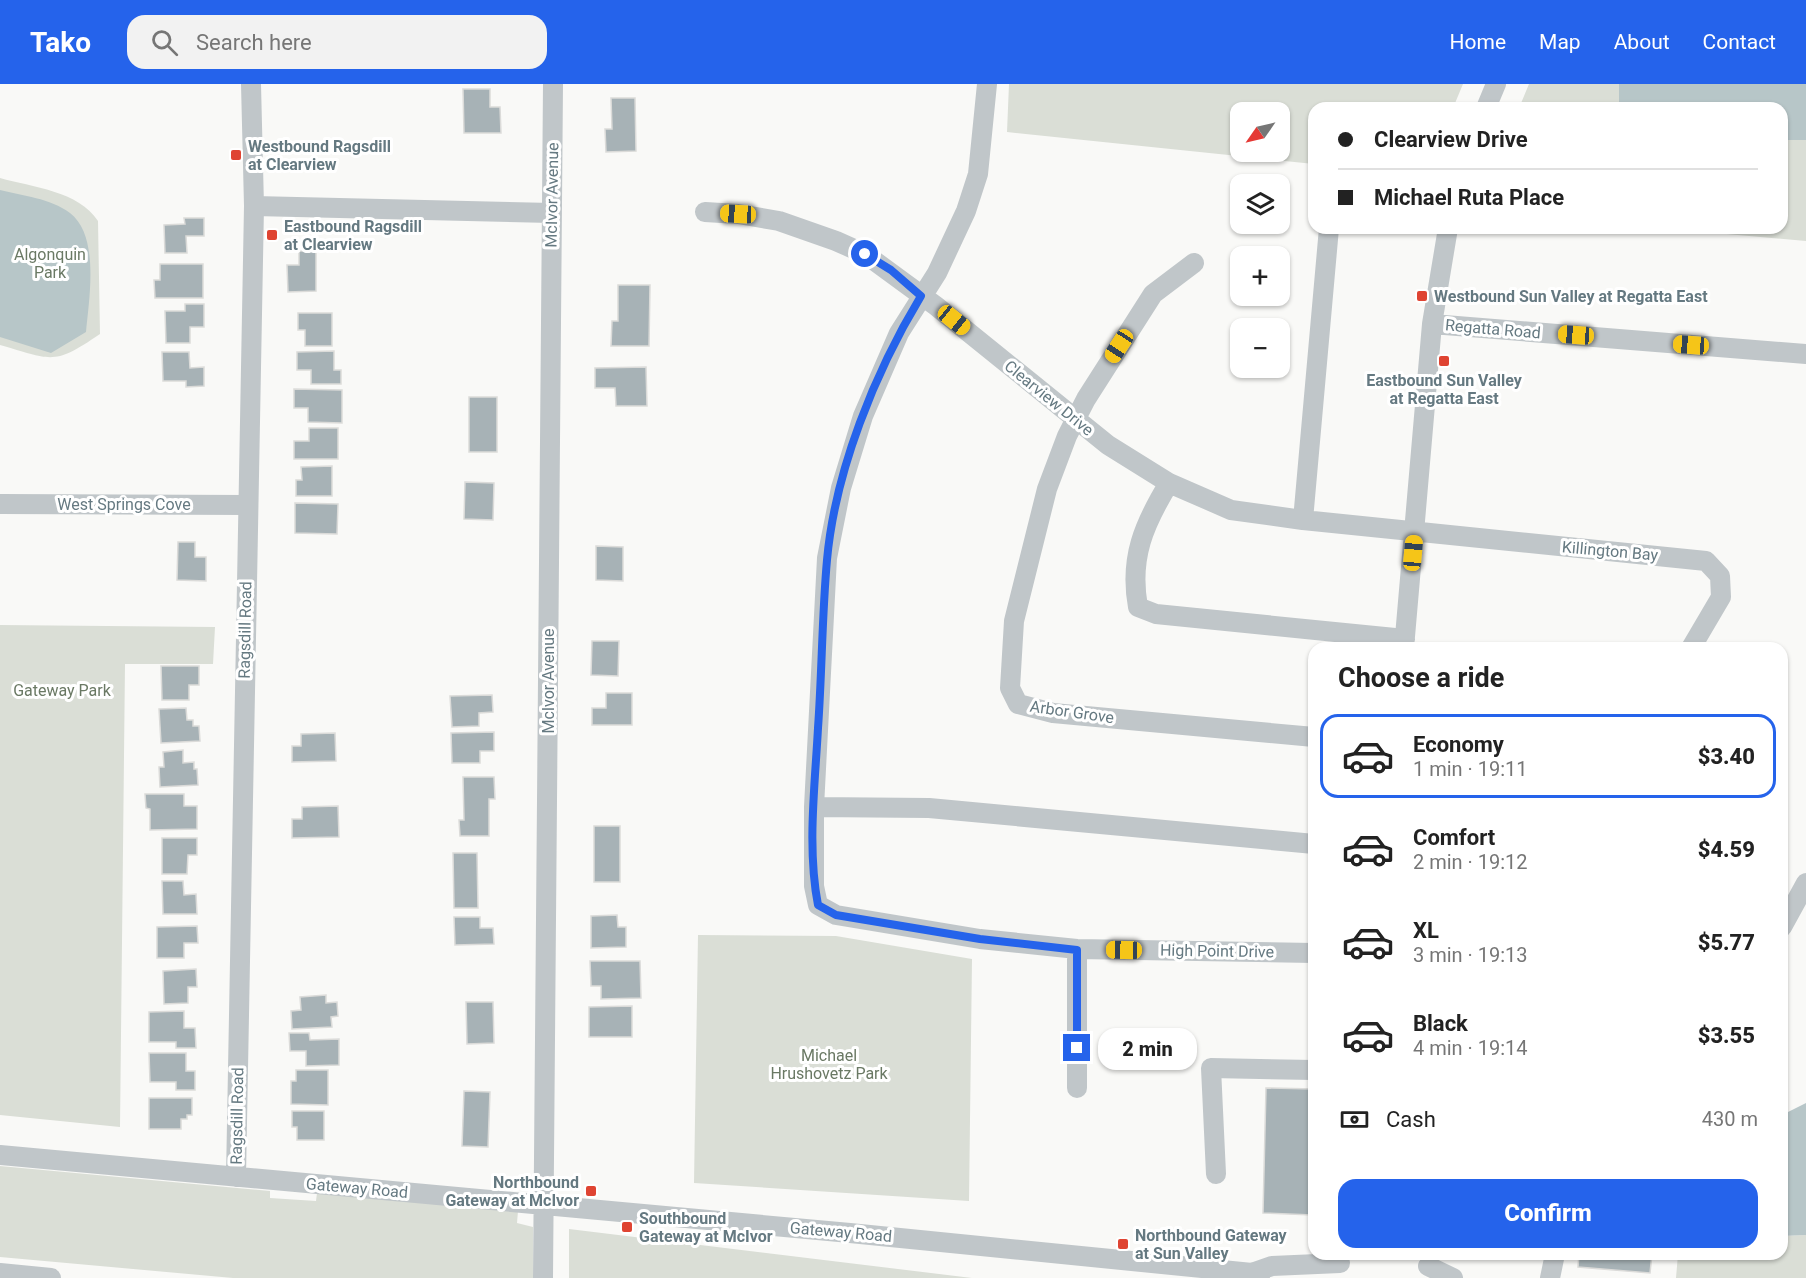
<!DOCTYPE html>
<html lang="en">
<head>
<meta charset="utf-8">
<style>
	:root { --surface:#fff; --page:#f2f2f2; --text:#222; --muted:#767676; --line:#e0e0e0; --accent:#2563eb }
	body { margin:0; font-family:Roboto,sans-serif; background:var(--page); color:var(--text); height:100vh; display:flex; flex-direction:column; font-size:22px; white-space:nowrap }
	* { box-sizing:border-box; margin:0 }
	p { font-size:20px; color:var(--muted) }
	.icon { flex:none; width:33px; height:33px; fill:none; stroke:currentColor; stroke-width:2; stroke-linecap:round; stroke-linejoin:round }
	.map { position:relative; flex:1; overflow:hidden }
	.details { position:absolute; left:1308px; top:558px; width:480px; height:618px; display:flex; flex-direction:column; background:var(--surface); border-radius:18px; box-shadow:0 2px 4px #0004 }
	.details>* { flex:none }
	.top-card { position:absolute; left:1308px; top:18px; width:480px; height:132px; border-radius:18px; box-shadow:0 2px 4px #0004; display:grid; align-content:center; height:132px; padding:0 30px; background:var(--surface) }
	.needle { width:39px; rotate:236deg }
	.controls { position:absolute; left:1230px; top:18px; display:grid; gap:12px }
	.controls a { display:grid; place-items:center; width:60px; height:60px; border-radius:12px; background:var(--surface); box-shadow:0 2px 4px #0004; font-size:30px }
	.end { position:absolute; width:27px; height:27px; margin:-14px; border:8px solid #2563eb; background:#fff; box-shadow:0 0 0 3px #fff }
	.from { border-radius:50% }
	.bubble { position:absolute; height:42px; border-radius:18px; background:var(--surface); box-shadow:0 2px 4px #0004; font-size:20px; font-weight:800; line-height:42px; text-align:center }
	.car { position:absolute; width:18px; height:36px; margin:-18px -9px; border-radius:8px; box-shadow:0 0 4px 2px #0007; background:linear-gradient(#f5c518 24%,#345 0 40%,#f5c518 0 76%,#345 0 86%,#f5c518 0) }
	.top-card b { display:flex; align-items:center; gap:21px; height:57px; font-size:22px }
	.top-card b+b { border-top:2px solid var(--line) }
	.top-card i { width:15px; height:15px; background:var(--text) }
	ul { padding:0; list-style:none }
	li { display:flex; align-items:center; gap:18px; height:84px; margin:0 12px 9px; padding:0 18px; border:3px solid transparent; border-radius:18px }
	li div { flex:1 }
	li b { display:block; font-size:22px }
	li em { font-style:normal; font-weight:800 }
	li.active { border-color:var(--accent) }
	li>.icon { width:54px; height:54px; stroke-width:1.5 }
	h2 { padding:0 30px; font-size:27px; line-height:72px }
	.pay { display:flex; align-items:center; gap:15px; height:66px; padding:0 30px; font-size:22px }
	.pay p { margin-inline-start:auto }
	.button { display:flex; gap:12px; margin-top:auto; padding:12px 30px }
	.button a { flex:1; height:69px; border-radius:18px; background:var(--accent); color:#fff; font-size:24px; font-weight:800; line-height:69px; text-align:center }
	header { display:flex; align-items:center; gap:36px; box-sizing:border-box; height:84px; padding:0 30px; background:var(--accent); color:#fff }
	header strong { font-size:28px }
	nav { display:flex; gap:33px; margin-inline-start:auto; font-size:21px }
	.search { width:420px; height:54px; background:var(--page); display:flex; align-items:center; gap:15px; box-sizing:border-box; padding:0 21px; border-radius:18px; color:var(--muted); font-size:22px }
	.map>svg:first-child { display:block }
	.green { fill:#daded6; fill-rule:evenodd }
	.water { fill:#b7c6c8 }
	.building { fill:#a7b2b6; stroke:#dbdbd9; stroke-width:1.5 }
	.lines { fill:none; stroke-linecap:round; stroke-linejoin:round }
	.minor { stroke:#c0c6c9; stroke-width:20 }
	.route { stroke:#2563eb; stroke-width:8 }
	.poi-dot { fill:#df4432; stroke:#fff; stroke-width:2 }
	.labels { text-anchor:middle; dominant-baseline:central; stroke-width:6; stroke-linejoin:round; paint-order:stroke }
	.poi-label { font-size:16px; font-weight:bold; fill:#657981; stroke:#fff; text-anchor:start }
	.street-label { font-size:16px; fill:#657981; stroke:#fff }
	.park-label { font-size:16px; fill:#6a7964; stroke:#fff }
</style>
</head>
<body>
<header>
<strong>Tako</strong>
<div class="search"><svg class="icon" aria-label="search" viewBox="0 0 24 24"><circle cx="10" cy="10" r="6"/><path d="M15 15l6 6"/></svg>Search here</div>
<nav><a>Home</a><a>Map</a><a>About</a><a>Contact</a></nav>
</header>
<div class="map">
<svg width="1806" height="1194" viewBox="0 0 1806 1194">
	<rect width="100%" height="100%" fill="#f9f9f7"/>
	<path class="green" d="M1009,0H1463L1453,24H1314V80L1007,48ZM1240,28H1280V68H1240Z
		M1529,0H1619V24H1519Z
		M1782,56H1806V157L1659,144H1782Z
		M0,94C32,103 79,107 98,137L100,250C53,282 53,276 0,261Z
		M0,541L215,543L213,580H125L120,1043L0,1031Z
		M698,851L836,852L972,875L969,1117L694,1099Z
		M0,1082L270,1107V1114L316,1117L317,1109L518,1127L517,1139L533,1143V1194H233L0,1173Z
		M569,1145L972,1194H569Z
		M1806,1151V1194H1676L1678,1170H1782V1152Z"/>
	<path class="water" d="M1619,0H1806V56H1782V24H1619Z
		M0,106C23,112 50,114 70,129C100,152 89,215 86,248L51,269L0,253Z
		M1806,1019V1151L1782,1152V1031Z"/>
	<path class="building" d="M463,5H490V23H500L501,49H464Z
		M611,14H635L636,67L606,68L605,45H612Z
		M184,134H204V152H186L187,169H165L164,141L185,140Z
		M299,167H316V207L288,208L287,181H299Z
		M160,180H203V214H155L154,196H160Z
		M618,201H650L649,262H611L612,237H618Z
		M185,220H204V243H190V259H166L165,227H185Z
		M298,229H332V262H305V246H298Z
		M334,267V286H341V300H311V286H297V268Z
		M162,268H189L190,284L204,283V302L186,303V297H163Z
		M646,283L647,322H616L615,304H595V284Z
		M294,305L342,306V339L308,338V324H294Z
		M469,313H497V368H469Z
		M309,344H338V375H294V357H309Z
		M332,382V412H296V396H302L301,383Z
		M465,398L494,399L493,436L464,435Z
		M295,419L338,420L337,450L295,449Z
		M178,458H195V473H206V497L177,496Z
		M596,462L623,463V497L596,496Z
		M592,557H619L618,592L591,591Z
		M161,582H199V601H189V616H162Z
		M606,609H632V641H592V624H606Z
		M492,611L493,628L479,629V642L452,643L450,612Z
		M186,624L187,636H193V642H199L200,657L161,659L159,625Z
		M494,648V667H480V679H452L451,649Z
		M335,649L336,677L292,678V662H301V650Z
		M183,666V679L194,678V685H197L198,701L160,703L159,683H164L163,668Z
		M463,693H494L495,715H489V752H460L459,736H464Z
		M145,710H184V722H197V745L150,746V725L146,724Z
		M338,722L339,753L292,754V735H302V723Z
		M594,742H620V798H594Z
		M162,754H197V771H188L187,790H162Z
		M453,769H477L478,824H454Z
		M162,797H183L184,811L196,810L197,830H163Z
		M617,831L618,843H626V863L591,864V832Z
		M454,833H480V844H493L494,860L455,861Z
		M197,842L198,859H184V874H157V843Z
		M590,877H640L641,914L601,915V902H591Z
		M196,885L197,903H188V919L164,920L163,887Z
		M326,911V919L337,918L338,932L331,933L332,943L292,945L291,927L301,926L300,913Z
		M466,918H493L494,959L467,960Z
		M632,922V953H589V923Z
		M184,927V944H195L196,964H176V958H149V928Z
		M289,949H309L310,956L339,955V981L306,982V967H290Z
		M149,969H186V987H195V1006H176V998H150Z
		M296,986H328V1021L291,1020V997H296Z
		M1266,1004L1314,1005L1313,1131L1263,1129Z
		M464,1007L490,1008L488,1063L462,1062Z
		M149,1014H192V1031H187V1035H181V1045H149Z
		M292,1027H324V1056H297V1043H292Z
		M1579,1170H1652L1650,1189L1578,1183Z"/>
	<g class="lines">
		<path class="minor" d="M987,0L978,90L966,127L937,189L899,249L863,332L841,404L827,474L814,723V802L818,821L836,831L980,855L1077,865L1314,869
			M1486,24L1496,0
			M254,122L552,129
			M705,128L738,130L779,137L836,157L865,170L936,222L1108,361L1169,399L1231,426L1303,436L1706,477L1720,492L1721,513L1691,564
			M1194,179L1153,210L1086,315L1067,352L1047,405L1014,537L1010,604L1018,620L1053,629L1314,653
			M1432,240L1806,270
			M1169,399C1144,440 1129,474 1138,523L1156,530L1405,555
			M0,420L247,421
			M1303,436L1329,144
			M1404,564L1432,240L1448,144
			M814,723L929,724L1314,760
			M1782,843L1806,799
			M1077,1004V865
			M0,1071L850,1149L1252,1189L1260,1194
			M1216,1090L1211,984L1314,986
			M236,1093L254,122L251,0
			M1428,1182L1453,1194
			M0,1189L51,1194
			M1252,1189L1272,1182L1340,1179
			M543,1194L553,0
			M1550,1194L1555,1170"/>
	</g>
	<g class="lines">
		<path class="route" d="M865,170L891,186L921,212C875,288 835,387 827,476C822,531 822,588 818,644C815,701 807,764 818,821L836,831L980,855L1077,866V964"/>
	</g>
	<g class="poi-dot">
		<rect x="230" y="65" width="12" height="12" rx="3"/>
		<rect x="266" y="145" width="12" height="12" rx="3"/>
		<rect x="1416" y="206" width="12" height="12" rx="3"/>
		<rect x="1438" y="271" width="12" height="12" rx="3"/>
		<rect x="585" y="1101" width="12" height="12" rx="3"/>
		<rect x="621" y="1137" width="12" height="12" rx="3"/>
		<rect x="1117" y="1154" width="12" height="12" rx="3"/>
	</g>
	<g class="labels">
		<g class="poi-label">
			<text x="248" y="62">Westbound Ragsdill<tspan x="248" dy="18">at Clearview</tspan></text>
			<text x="284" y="142">Eastbound Ragsdill<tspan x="284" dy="18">at Clearview</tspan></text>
			<text x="1434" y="212">Westbound Sun Valley at Regatta East</text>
			<text x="1444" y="296" text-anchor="middle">Eastbound Sun Valley<tspan x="1444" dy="18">at Regatta East</tspan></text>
			<text x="579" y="1098" text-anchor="end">Northbound<tspan x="579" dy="18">Gateway at McIvor</tspan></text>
			<text x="639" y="1134">Southbound<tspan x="639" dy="18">Gateway at McIvor</tspan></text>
			<text x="1135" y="1151">Northbound Gateway<tspan x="1135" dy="18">at Sun Valley</tspan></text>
		</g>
		<g class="street-label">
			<text transform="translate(552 111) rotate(-89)">McIvor Avenue</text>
			<text transform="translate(1493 245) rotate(5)">Regatta Road</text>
			<text transform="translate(1049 314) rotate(39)">Clearview Drive</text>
			<text x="124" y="420">West Springs Cove</text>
			<text transform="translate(1610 467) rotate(5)">Killington Bay</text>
			<text transform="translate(245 546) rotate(-89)">Ragsdill Road</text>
			<text transform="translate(548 597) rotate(-90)">McIvor Avenue</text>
			<text transform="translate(1072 628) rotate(8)">Arbor Grove</text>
			<text transform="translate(1217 867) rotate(1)">High Point Drive</text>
			<text transform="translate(237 1032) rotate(-89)">Ragsdill Road</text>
			<text transform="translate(357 1104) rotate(5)">Gateway Road</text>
			<text transform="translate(841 1148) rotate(5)">Gateway Road</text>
		</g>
		<g class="park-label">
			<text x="50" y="170">Algonquin<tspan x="50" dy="18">Park</tspan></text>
			<text x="62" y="606">Gateway Park</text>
			<text x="829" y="971">Michael<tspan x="829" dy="18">Hrushovetz Park</tspan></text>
		</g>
	</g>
</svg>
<div class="controls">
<a><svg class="needle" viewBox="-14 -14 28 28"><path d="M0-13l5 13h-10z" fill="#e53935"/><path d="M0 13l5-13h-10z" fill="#767676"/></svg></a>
<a><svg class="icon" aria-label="layers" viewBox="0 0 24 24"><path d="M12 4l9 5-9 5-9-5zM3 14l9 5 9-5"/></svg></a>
<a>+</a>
<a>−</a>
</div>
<i class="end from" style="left:865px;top:170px"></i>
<i class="end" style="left:1077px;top:964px"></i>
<div class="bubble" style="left:1098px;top:944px;width:99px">2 min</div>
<i class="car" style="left:738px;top:130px;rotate:273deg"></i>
<i class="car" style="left:954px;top:236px;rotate:129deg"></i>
<i class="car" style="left:1576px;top:251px;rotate:274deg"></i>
<i class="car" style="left:1691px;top:261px;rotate:274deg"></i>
<i class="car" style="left:1119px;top:262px;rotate:213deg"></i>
<i class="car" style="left:1413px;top:469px;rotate:5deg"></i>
<i class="car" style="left:1124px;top:866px;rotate:271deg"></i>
<div class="top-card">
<b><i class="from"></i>Clearview Drive</b>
<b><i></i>Michael Ruta Place</b>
</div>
<section class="details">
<h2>Choose a ride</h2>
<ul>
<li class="active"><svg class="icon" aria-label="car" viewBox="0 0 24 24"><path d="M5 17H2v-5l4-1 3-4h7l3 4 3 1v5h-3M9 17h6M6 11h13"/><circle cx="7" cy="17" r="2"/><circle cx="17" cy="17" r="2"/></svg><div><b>Economy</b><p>1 min · 19:11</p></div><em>$3.40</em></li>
<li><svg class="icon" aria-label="car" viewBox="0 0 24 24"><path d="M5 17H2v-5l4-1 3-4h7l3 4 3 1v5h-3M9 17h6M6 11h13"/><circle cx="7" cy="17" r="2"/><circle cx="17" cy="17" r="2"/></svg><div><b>Comfort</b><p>2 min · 19:12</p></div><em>$4.59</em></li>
<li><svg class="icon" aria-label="car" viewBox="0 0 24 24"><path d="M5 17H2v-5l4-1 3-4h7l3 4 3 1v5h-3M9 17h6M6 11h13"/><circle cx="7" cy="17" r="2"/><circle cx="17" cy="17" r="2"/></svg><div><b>XL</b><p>3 min · 19:13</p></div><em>$5.77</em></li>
<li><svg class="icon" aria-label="car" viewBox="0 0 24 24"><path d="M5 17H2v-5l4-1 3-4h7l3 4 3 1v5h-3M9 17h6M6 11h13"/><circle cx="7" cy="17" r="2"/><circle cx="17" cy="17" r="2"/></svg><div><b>Black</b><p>4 min · 19:14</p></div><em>$3.55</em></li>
</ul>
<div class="pay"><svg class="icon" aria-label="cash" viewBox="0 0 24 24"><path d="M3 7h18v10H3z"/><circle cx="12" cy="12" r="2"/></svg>Cash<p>430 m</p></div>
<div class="button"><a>Confirm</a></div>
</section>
</div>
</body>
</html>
